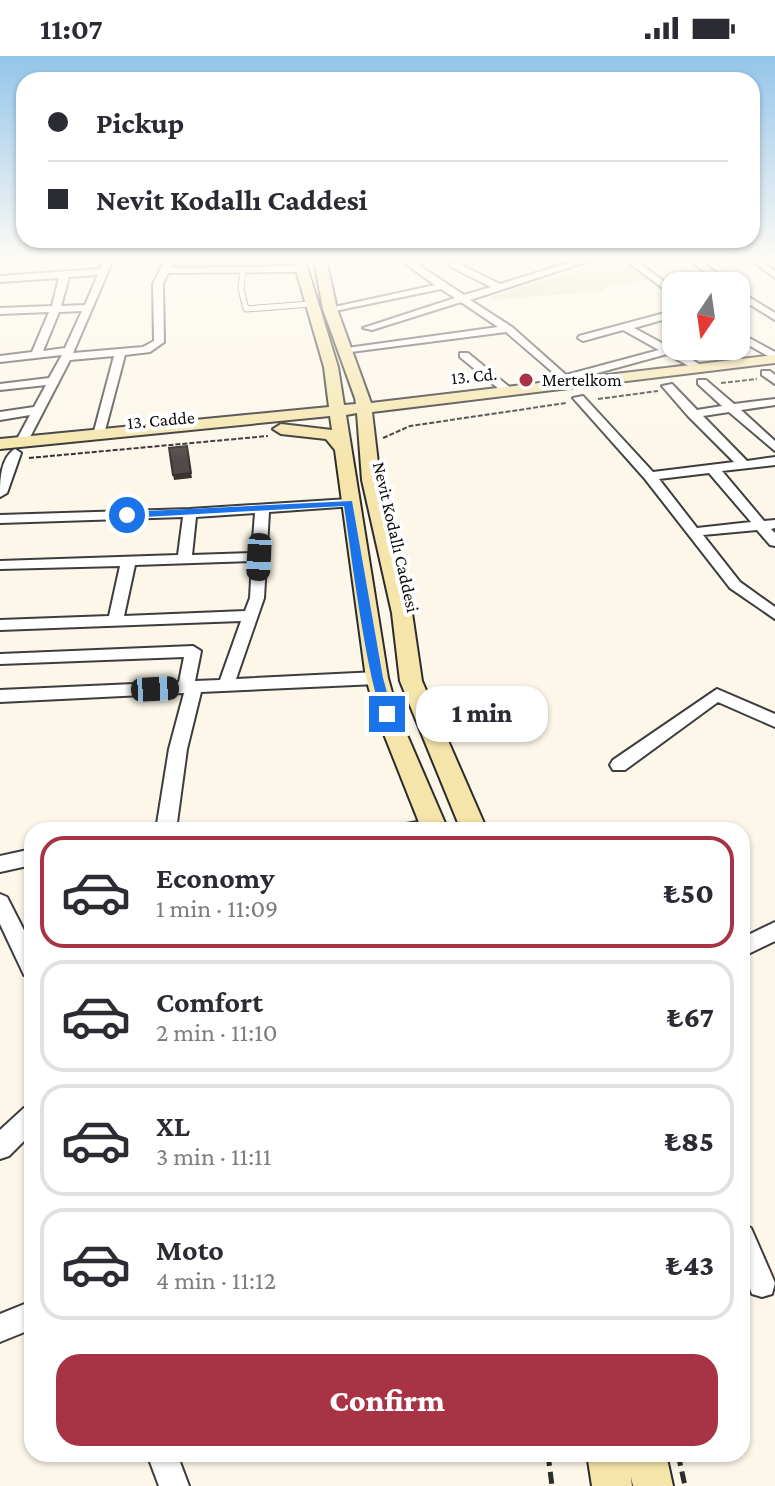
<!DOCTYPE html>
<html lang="en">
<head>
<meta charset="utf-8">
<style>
	:root { --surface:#fff; --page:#f7f7f7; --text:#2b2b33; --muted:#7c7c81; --line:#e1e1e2; --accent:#a83345 }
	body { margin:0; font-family:"Crimson Pro",serif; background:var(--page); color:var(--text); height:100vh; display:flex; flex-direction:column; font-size:30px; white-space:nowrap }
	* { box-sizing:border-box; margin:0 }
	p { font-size:26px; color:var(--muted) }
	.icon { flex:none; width:44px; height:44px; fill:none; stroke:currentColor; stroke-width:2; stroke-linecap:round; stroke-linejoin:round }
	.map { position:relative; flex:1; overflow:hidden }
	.drawer { position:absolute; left:24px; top:766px; width:726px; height:640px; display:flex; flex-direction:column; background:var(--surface); border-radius:24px; box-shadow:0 2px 6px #0004 }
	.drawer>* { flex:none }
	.banner { position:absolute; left:16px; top:16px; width:744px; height:176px; border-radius:24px; box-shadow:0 2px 6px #0004; display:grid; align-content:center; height:176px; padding:0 32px; background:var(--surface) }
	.needle { width:52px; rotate:193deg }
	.tools { position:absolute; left:662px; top:216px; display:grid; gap:16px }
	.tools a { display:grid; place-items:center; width:88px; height:88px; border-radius:16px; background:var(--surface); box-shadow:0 2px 6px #0004; font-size:40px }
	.end { position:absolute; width:36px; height:36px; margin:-18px; border:10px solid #1a73e8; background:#fff; box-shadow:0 0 0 4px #fff }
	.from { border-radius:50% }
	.bubble { position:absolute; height:56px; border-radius:24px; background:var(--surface); box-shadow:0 2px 6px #0004; font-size:26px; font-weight:800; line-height:56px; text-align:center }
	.car { position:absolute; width:24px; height:48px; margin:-24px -12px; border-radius:10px; box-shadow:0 0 6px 2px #0007; background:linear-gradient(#222 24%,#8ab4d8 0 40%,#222 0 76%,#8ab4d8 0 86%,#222 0) }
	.banner b { display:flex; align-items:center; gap:28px; height:76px; font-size:30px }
	.banner b+b { border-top:2px solid var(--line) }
	.banner i { width:20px; height:20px; background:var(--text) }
	ul { padding:14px 0 0; list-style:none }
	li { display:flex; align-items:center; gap:24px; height:112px; margin:0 16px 12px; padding:0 16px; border:4px solid var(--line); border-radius:24px }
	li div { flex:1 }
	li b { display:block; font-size:30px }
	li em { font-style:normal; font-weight:800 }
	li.active { border-color:var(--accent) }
	li>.icon { width:72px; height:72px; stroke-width:1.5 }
	.button { display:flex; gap:16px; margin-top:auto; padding:16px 32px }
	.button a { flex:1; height:92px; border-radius:24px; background:var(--accent); color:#fff; font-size:32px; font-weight:800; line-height:92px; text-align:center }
	.status { display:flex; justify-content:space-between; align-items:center; height:56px; padding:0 40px; background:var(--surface); direction:ltr }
	.status svg { height:22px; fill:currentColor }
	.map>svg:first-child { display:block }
	.green { fill:#d2e2b8 }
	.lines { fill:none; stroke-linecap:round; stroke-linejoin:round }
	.lane-casing { stroke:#3d3d3d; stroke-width:7 }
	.street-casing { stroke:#3d3d3d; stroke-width:4 }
	.secondary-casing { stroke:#2c2c2c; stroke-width:4 }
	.path-far1 { stroke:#2c2c2c; stroke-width:2; stroke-dasharray:5 2; stroke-linecap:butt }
	.path { stroke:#2c2c2c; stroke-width:5; stroke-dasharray:12 6; stroke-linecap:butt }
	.lane { stroke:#fff; stroke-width:5 }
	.street { fill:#fff; fill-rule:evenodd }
	.secondary { fill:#f5e5ab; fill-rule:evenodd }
	.shaded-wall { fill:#393432 }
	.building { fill:#514a48; stroke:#393432; stroke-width:2 }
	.route { fill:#1a73e8 }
	.poi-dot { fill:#a83345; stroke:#fff; stroke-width:3 }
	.labels { text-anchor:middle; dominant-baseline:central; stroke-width:8; stroke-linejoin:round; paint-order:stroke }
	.far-street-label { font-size:18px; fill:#0a0a0a; stroke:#fff }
	.far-poi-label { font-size:18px; fill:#0a0a0a; stroke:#fff; text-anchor:start }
</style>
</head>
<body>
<div class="status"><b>11:07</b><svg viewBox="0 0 49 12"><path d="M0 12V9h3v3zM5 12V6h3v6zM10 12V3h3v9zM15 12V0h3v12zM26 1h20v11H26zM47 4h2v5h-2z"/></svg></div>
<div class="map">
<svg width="775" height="1430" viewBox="0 0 775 1430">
	<rect width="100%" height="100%" fill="#fcf7e9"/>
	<path class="green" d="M609,204H618L650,224L606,230L603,235L492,244L495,239Z"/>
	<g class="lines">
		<defs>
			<path id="lane" d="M243,214L241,233L246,253L310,248"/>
			<path id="street" d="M104,204H113L73,297L143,291L154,285L153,228L165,204H174L171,212L300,210L305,213L300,216L168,217L163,228L164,286L150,296L125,299L103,382L93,379L114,300L70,304L28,385L18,388L16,385L30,359L0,364V356L34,351L46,329L0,334V328L49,322L62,299L0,306V300L32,296L49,256L0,258V252L52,250L59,222L0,226V220L100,213ZM98,219L85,249L61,250L69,221ZM82,255L65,292L43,295L59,256Z
				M400,204H411L464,239L491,231L451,211V207H457L500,228L577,204H592L470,244L512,271L566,319L659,294L623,274L583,285L578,282L579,280L676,254V260L634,272L669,291L690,290L678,295L707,313L698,315L667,298L572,324L577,329L571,332L506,276L343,297L342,295L347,292L498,271L461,246L372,274L363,272L455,242L441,233L330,256L325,253L435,229Z
				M625,204H635L676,234V242Z
				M690,204H700L733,230H722Z
				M751,204H761L775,215V222Z
				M736,233L775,257V264L736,240Z
				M736,275L775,296V304L736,282Z
				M720,290H733L742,296L733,298Z
				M460,297H468L513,334V338H505L460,301Z
				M762,315H770L775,319V328L762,319Z
				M698,324H706L734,348L775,343V349L741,354L775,385V395L729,356L703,360L747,405L775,401V409L722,415L764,465L775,464V472L771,473L775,477V490L770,489L757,474L703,479L740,526L775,551V563L730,532L645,423L573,342L583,340L653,416L734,406L688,360L662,330L672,328L697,354L722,350L698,328ZM709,417L751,466L697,472L659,423Z
				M15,393L21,397L7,437L0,441C0,425 0,402 15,393Z
				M349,443L354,444V450L269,456L264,542L236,623L377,616L385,622L377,628L201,636L187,693L176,774H156L169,693L184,637L0,646V634L179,626L184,601L0,608V598L193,590L201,595L195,625L220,624L241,565L0,574V564L109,560L120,510L0,513V505L178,499L183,461L0,467V459L190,453ZM255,457L252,497L192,499L196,461ZM252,505L250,542L245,555L124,560L135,509Z
				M717,633L775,658V671L718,646L625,714H613L610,709L613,704Z
				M433,763L440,765L442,770L440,774H398L401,769Z
				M32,793V809L0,816V800Z
				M0,838L7,841L32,890V921L24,919L0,868Z
				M775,866V885L742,901V882Z
				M32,1048V1077L9,1100L0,1103V1074L24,1052Z
				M742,1168L751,1172L775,1227L772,1238L762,1241L752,1238L742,1212Z
				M32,1245V1273L0,1286V1258Z
				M147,1398H177L189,1430H159Z"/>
			<path id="secondary" d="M293,204H305L338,311L344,349L356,348L355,342L323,253L314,204H326L337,253L371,347L775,299V307L372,356L380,424L412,557L422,625L487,774H461L400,625L392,557L362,424L357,357L346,359L388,622L398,658L448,774H422L376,658L366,622L335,394L326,383L281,378L273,373L281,368L332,374L330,360L0,393V383L329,351L324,311Z
				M587,1398H666L673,1430H633L631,1421L632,1430H592Z"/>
		</defs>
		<use href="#lane" class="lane-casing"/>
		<use href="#street" class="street-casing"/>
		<use href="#secondary" class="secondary-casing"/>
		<path class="path-far1" d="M721,327L757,323
			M598,343L658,335
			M383,382L410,370L566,347
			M29,402L268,380"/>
		<path class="path" d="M548,1398L552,1430
			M678,1398L685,1430"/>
		<use href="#lane" class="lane"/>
		<use href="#street" class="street"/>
		<use href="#secondary" class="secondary"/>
	</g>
	<path class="shaded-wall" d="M191,417L192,422L174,424L173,419Z"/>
	<path class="building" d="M187,390L191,417L173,419L169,392Z"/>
	<linearGradient id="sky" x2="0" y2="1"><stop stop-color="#93c5ea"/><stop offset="0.5" stop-color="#fefbf5"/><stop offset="1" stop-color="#fefbf5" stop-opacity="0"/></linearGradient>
	<rect width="775" height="405" fill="url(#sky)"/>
	<path class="route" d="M352,445L383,622L393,658L387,663C370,653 349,480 344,450L127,462L122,459L127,456Z"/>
	<circle class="poi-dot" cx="526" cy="324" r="8"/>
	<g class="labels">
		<g class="far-street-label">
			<text transform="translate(474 320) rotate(-6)">13. Cd.</text>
			<text transform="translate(161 364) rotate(-5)">13. Cadde</text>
			<text transform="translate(396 481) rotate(77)">Nevit Kodallı Caddesi</text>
		</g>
		<g class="far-poi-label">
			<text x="542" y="324">Mertelkom</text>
		</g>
	</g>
</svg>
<div class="tools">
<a><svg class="needle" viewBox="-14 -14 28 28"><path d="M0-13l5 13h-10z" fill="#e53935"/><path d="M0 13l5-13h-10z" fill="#7c7c81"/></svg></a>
</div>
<i class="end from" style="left:127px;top:459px"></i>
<i class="end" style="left:387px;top:658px"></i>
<div class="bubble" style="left:416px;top:630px;width:132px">1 min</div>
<i class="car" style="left:259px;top:501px;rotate:183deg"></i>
<i class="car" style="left:155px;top:633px;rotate:87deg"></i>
<div class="banner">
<b><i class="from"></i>Pickup</b>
<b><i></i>Nevit Kodallı Caddesi</b>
</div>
<section class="drawer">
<ul>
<li class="active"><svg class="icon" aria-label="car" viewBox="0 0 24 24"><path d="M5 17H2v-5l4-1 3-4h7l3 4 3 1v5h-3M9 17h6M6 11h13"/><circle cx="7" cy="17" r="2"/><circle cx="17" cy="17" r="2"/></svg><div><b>Economy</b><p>1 min · 11:09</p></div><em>₺50</em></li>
<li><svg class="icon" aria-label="car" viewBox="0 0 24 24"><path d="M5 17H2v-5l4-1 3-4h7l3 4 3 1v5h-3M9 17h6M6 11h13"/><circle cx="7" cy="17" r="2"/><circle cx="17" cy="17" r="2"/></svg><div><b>Comfort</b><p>2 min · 11:10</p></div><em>₺67</em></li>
<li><svg class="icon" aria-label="car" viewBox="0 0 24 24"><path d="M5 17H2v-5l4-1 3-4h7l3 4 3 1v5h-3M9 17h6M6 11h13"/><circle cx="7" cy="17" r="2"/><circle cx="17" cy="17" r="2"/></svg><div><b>XL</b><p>3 min · 11:11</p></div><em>₺85</em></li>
<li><svg class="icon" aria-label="car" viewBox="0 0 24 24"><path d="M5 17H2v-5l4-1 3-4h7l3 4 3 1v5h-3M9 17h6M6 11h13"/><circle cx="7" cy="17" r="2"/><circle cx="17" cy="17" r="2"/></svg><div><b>Moto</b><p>4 min · 11:12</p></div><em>₺43</em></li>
</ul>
<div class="button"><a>Confirm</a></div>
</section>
</div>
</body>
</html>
